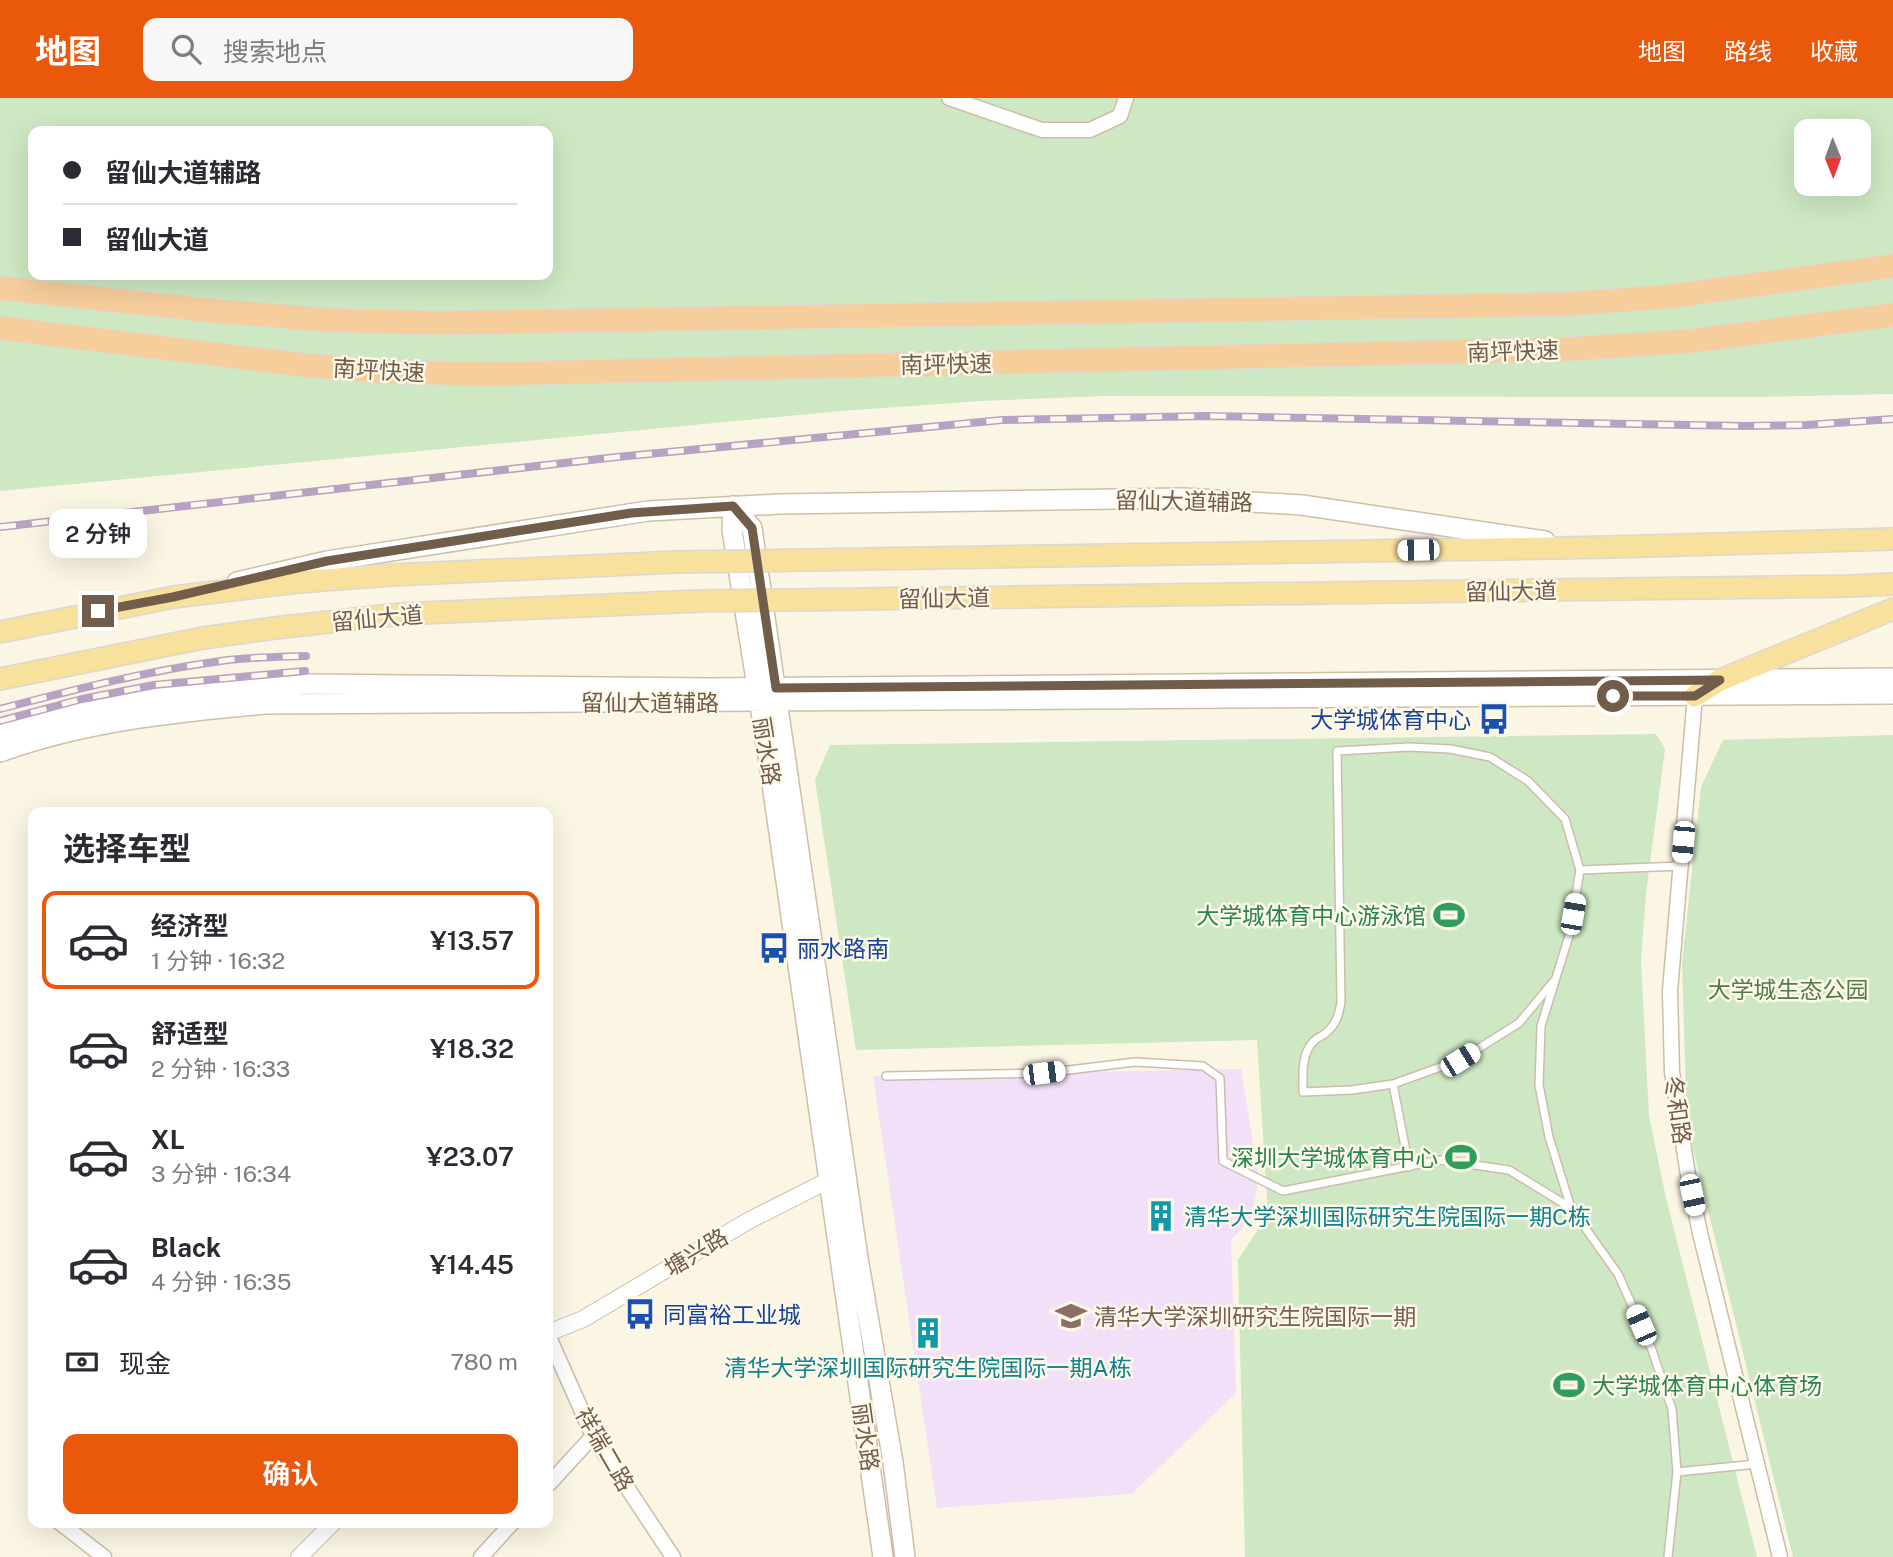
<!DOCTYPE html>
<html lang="zh">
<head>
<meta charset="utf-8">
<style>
	:root { --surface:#fff; --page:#f7f7f7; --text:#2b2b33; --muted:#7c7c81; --line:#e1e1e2; --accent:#ea580c }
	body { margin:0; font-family:"Public Sans","Noto Sans SC",sans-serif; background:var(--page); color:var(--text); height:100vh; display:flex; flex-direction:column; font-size:26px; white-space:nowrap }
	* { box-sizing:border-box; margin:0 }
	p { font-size:23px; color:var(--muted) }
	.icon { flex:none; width:38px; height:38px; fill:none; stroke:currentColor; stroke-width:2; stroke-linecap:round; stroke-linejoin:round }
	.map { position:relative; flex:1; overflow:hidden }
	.sheet { position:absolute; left:28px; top:709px; width:525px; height:721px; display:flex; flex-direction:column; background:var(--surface); border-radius:14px; box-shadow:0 7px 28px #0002 }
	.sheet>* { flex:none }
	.hud { position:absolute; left:28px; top:28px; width:525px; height:154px; border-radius:14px; box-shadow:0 7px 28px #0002; display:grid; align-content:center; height:154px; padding:0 35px; background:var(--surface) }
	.needle { width:46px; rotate:179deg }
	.tools { position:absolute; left:1794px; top:21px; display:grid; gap:14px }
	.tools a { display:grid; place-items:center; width:77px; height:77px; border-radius:14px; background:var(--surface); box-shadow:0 7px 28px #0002; font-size:35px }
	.end { position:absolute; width:32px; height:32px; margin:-16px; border:9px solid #725d4a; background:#fff; box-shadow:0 0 0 4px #fff }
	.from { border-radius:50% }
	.bubble { position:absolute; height:49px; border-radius:14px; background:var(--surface); box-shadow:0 7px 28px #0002; font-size:23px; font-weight:600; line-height:49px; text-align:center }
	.car { position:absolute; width:21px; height:42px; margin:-21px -10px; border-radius:9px; box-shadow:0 0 5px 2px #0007; background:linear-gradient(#fff 24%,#345 0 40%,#fff 0 76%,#345 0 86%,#fff 0) }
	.hud b { display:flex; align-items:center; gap:24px; height:66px; font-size:26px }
	.hud b+b { border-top:2px solid var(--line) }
	.hud i { width:18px; height:18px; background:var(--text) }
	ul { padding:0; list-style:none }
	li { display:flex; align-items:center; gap:21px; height:98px; margin:0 14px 10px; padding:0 21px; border:4px solid transparent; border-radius:14px }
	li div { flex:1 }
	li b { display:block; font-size:26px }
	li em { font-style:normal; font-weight:600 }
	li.on { border-color:var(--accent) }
	li>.icon { width:63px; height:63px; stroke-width:1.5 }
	h2 { padding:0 35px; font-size:32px; line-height:84px }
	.pay { display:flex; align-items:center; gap:18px; height:77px; padding:0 35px; font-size:26px }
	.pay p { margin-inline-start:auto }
	.primary-button { display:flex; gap:14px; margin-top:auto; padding:14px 35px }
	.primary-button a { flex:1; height:80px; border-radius:14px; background:var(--accent); color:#fff; font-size:28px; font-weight:600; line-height:80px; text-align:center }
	header { display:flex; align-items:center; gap:42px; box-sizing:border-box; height:98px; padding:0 35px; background:var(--accent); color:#fff }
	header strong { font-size:33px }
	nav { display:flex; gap:38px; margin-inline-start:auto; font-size:24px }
	.search { width:490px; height:63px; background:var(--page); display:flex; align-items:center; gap:18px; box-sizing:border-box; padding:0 24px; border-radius:14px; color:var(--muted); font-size:26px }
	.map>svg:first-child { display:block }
	.education { fill:#f1e0f7 }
	.green { fill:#cde8c2; fill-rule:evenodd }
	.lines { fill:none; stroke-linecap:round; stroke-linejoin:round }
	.service-casing { stroke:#ccbdaa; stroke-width:10 }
	.minor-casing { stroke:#ccbdaa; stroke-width:17 }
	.tertiary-casing { stroke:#ccbdaa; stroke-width:18 }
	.secondary-casing { stroke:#cfbea8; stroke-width:22 }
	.primary-casing { stroke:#ddd8d4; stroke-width:24 }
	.trunk-casing { stroke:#ddd8d4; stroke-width:25 }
	.service { stroke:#fff; stroke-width:7 }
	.minor { stroke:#fff; stroke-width:14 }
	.tertiary { stroke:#fff; stroke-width:16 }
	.secondary { stroke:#fff; stroke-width:19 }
	.primary { stroke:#f8e09d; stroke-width:21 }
	.trunk { stroke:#f6ce9c; stroke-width:23 }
	.rail-casing { stroke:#b8a2c4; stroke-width:8 }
	.rail { stroke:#fef8e9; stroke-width:5; stroke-dasharray:16; stroke-linecap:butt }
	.primary-bridge-casing { stroke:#ddd8d4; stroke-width:24; stroke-linecap:butt }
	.primary-bridge { stroke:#f8e09d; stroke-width:21 }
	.route { stroke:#725d4a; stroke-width:9 }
	.labels { text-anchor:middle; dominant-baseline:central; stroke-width:5; stroke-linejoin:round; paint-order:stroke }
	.street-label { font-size:23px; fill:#725d4a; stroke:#fef8e9 }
	.transit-label { font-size:23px; fill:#164399; stroke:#fef8e9; text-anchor:start }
	.leisure-label { font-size:23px; fill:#27864d; stroke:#fef8e9; text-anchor:end }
	.park-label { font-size:23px; fill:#507d45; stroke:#fef8e9 }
	.culture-label { font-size:23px; fill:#0d838f; stroke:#fef8e9; text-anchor:start }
	.education-label { font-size:23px; fill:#785e54; stroke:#fef8e9; text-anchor:start }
</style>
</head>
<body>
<header>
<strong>地图</strong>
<div class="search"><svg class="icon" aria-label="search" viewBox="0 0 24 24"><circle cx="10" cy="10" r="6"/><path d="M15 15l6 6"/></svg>搜索地点</div>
<nav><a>地图</a><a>路线</a><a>收藏</a></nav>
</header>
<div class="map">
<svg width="1893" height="1459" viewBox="0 0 1893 1459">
	<rect width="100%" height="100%" fill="#fbf5e3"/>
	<path class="education" d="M1241,971L1259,1081L1250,1123L1231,1142L1236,1295L1132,1396L937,1410L873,978Z"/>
	<path class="green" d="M0,0H1893V296L1760,299L1103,298L981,303L841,313L0,393ZM33,33H548V177H33ZM1806,33H1858V86H1806Z
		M1656,636L1665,651L1646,795L1641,862L1649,1018L1666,1100L1757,1459H1245L1238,1162L1268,1116L1257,942L856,952L815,682L830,647Z
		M1893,637V1459H1793L1687,1026L1682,865L1701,689L1723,642Z"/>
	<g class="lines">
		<defs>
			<path id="service" d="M1580,772L1681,768
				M1553,884L1519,925L1460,962L1393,986L1352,992L1303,994C1303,978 1301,956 1313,944C1316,940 1323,938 1327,934C1337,925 1339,916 1341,904L1337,653L1409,649L1450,651L1490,659L1528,683L1565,721L1580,772L1569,838L1541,928L1539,987L1549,1039L1571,1110
				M886,978L1044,975L1135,964L1203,968L1220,980L1223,1063L1283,1093L1440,1062L1509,1072L1571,1110L1618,1176L1652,1252L1672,1311L1677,1374L1668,1459
				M1393,986L1409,1069
				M1677,1374L1757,1366"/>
			<path id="minor" d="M949,0L1042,32H1090L1120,18L1126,0
				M1695,598L1670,893L1672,974L1688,1077L1700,1135L1780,1459
				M548,1237L593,1338L673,1459
				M548,1387L593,1338
				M59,1424L104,1459
				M481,1459L513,1424"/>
			<path id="tertiary" d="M548,1235L583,1221L748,1123L837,1078
				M299,1459L334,1424"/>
			<path id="secondary" d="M733,408L752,430L858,1160L893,1364L905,1459
				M733,408L732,432L767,651L883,1459
				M237,484L327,463L648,413L780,406L1184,400L1302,407L1545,443
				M0,636L86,613L168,598L306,586L710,590L1893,580
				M0,654C86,623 176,614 266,606L1893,596"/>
			<path id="primary" d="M806,462L1612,449L1893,441
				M787,502L1850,488L1893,486
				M0,534L174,499L298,484L391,477L676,464
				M0,581L203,540L275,530L400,516L700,503
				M1695,598L1720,582L1893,511"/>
			<path id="trunk" d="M0,190L214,213L328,222L438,225L1567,206L1664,199L1893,168
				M0,230L303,267L394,274L489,276L1569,251L1691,243L1893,217"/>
		</defs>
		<use href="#service" class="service-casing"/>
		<use href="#minor" class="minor-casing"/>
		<use href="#tertiary" class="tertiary-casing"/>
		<use href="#secondary" class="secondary-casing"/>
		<use href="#primary" class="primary-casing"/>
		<use href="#trunk" class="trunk-casing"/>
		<use href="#service" class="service"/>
		<use href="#minor" class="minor"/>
		<use href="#tertiary" class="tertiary"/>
		<use href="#secondary" class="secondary"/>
		<use href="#primary" class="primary"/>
		<use href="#trunk" class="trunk"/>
		<defs>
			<path id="rail" d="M0,429L617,359L1002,322L1207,318L1743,328L1807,327L1893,321
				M0,611C73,592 146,573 221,563C249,559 278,559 306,558
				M0,623L82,601L154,587L305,573"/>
		</defs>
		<use href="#rail" class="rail-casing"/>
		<use href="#rail" class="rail"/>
		<defs>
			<path id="primary-bridge" d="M676,464L806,462
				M700,503L787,502"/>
		</defs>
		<use href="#primary-bridge" class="primary-bridge-casing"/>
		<use href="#primary-bridge" class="primary-bridge"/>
	</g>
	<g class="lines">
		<path class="route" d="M98,513L173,499L327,463L631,415L733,408L752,430L776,590L1720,582L1695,598H1613"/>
	</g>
	<defs>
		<symbol id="bus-bare" viewBox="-9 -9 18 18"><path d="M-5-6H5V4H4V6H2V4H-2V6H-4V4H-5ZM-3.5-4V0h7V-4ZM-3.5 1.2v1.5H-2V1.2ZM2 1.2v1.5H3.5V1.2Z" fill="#1a4fb4" stroke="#fef8e9" stroke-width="2.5" paint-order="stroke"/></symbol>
		<symbol id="stadium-bare" viewBox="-9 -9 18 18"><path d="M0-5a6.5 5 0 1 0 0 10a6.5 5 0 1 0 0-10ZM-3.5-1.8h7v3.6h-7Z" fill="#2e9e5b" stroke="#fef8e9" stroke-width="2.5" paint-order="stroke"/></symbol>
		<symbol id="building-bare" viewBox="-9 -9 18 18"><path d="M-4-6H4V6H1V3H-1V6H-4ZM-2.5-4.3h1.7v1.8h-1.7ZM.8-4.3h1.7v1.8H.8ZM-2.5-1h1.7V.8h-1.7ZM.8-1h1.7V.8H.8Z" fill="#0f9aa8" stroke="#fef8e9" stroke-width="2.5" paint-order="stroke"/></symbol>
		<symbol id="school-bare" viewBox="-9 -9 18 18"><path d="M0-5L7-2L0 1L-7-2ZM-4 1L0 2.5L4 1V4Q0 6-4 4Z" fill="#8d6e63" stroke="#fef8e9" stroke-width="2.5" paint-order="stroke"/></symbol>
	</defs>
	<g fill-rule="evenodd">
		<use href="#bus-bare" x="1472" y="599" width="44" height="44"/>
		<use href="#stadium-bare" x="1427" y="795" width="44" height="44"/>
		<use href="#bus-bare" x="752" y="828" width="44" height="44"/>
		<use href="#stadium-bare" x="1439" y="1037" width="44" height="44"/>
		<use href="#building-bare" x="1139" y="1096" width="44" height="44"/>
		<use href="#bus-bare" x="618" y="1194" width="44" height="44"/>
		<use href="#school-bare" x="1049" y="1196" width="44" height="44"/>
		<use href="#building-bare" x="906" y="1213" width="44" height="44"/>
		<use href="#stadium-bare" x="1547" y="1265" width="44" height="44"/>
	</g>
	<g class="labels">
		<g class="street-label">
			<text transform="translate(1513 253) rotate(-2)">南坪快速</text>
			<text transform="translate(946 266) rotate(-1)">南坪快速</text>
			<text transform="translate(379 272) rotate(3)">南坪快速</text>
			<text transform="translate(1184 403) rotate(1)">留仙大道辅路</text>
			<text transform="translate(1511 493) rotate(-1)">留仙大道</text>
			<text transform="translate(944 500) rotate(-1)">留仙大道</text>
			<text transform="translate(377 520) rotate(-5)">留仙大道</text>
			<text x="650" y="604">留仙大道辅路</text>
			<text transform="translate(767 653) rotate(81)">丽水路</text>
			<text transform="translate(1678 1012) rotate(82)">冬和路</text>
			<text transform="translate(696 1154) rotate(-31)">塘兴路</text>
			<text transform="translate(866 1339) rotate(82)">丽水路</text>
			<text transform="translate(605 1351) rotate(60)">祥瑞二路</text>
		</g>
		<g class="transit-label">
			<text x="1471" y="621" text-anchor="end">大学城体育中心</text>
			<text x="797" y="850">丽水路南</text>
			<text x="663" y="1216">同富裕工业城</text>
		</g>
		<g class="leisure-label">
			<text x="1426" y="817">大学城体育中心游泳馆</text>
			<text x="1438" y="1059">深圳大学城体育中心</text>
			<text x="1592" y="1287" text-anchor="start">大学城体育中心体育场</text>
		</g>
		<g class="park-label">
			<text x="1788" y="891">大学城生态公园</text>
		</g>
		<g class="culture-label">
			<text x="1184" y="1118">清华大学深圳国际研究生院国际一期C栋</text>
			<text x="928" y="1269" text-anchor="middle">清华大学深圳国际研究生院国际一期A栋</text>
		</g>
		<g class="education-label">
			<text x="1094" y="1218">清华大学深圳研究生院国际一期</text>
		</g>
	</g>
</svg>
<div class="tools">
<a><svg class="needle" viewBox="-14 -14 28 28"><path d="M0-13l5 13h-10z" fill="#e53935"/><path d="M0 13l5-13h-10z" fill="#7c7c81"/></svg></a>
</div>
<i class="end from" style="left:1613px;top:598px"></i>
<i class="end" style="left:98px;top:513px"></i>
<div class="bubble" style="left:49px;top:411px;width:98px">2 分钟</div>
<i class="car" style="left:1418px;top:452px;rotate:269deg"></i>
<i class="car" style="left:1683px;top:744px;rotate:185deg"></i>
<i class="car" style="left:1573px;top:816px;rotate:10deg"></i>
<i class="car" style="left:1460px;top:962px;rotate:58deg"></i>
<i class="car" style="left:1044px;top:975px;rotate:83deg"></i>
<i class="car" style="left:1692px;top:1097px;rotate:168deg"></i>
<i class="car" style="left:1641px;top:1227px;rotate:336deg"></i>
<div class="hud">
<b><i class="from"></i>留仙大道辅路</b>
<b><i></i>留仙大道</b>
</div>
<section class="sheet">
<h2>选择车型</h2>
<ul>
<li class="on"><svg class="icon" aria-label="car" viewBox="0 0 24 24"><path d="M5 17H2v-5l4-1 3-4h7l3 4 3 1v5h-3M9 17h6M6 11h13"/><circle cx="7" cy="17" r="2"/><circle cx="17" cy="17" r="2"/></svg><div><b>经济型</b><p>1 分钟 · 16:32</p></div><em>¥13.57</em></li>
<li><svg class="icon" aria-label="car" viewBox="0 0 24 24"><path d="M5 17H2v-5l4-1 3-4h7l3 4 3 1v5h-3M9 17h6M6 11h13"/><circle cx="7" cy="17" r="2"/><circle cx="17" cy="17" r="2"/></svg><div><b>舒适型</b><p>2 分钟 · 16:33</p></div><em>¥18.32</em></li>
<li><svg class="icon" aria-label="car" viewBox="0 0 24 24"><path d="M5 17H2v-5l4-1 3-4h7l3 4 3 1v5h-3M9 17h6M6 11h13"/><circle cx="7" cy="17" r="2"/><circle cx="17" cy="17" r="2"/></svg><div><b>XL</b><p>3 分钟 · 16:34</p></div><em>¥23.07</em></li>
<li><svg class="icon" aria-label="car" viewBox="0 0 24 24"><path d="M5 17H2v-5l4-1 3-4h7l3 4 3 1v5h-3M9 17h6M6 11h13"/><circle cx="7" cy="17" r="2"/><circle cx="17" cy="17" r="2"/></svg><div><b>Black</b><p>4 分钟 · 16:35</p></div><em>¥14.45</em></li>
</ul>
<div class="pay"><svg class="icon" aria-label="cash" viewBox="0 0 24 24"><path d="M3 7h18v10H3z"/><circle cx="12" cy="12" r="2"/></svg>现金<p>780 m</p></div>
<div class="primary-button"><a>确认</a></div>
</section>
</div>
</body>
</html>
